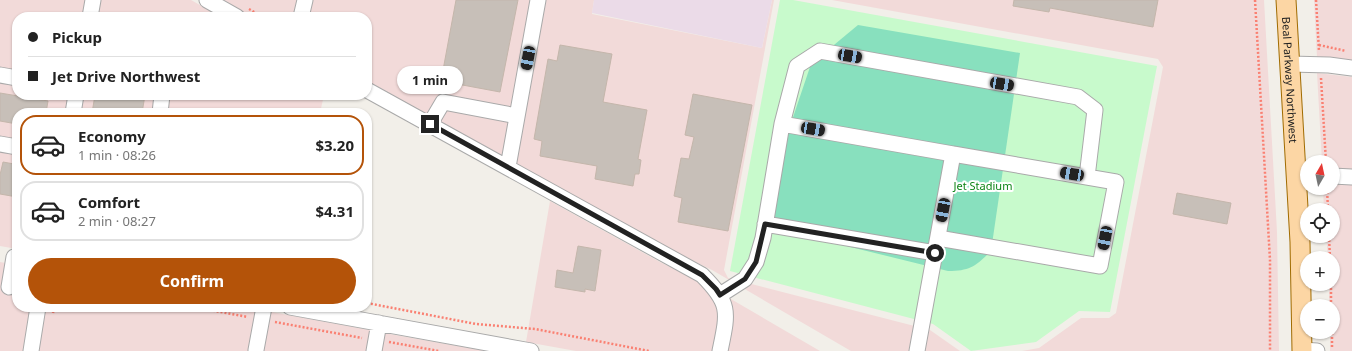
<!DOCTYPE html>
<html lang="en">
<head>
<meta charset="utf-8">
<style>
	:root { --surface:#fff; --page:#f2f2f2; --text:#222; --muted:#767676; --line:#e0e0e0; --accent:#b45309 }
	body { margin:0; font-family:"Noto Sans",sans-serif; background:var(--page); color:var(--text); height:100vh; display:flex; flex-direction:column; font-size:15px; white-space:nowrap }
	* { box-sizing:border-box; margin:0 }
	p { font-size:13px; color:var(--muted) }
	.icon { flex:none; width:22px; height:22px; fill:none; stroke:currentColor; stroke-width:2; stroke-linecap:round; stroke-linejoin:round }
	.map { position:relative; flex:1; overflow:hidden }
	.panel { position:absolute; left:12px; top:108px; width:360px; height:204px; display:flex; flex-direction:column; background:var(--surface); border-radius:16px; box-shadow:0 1px 3px #0004 }
	.panel>* { flex:none }
	.top-card { position:absolute; left:12px; top:12px; width:360px; height:88px; border-radius:16px; box-shadow:0 1px 3px #0004; display:grid; align-content:center; height:88px; padding:0 16px; background:var(--surface) }
	.needle { width:26px; rotate:9deg }
	.fabs { position:absolute; left:1300px; top:155px; display:grid; gap:8px }
	.fabs a { display:grid; place-items:center; width:40px; height:40px; border-radius:50%; background:var(--surface); box-shadow:0 1px 3px #0004; font-size:20px }
	.end { position:absolute; width:18px; height:18px; margin:-9px; border:5px solid #222; background:#fff; box-shadow:0 0 0 2px #fff }
	.from { border-radius:50% }
	.bubble { position:absolute; height:28px; border-radius:14px; background:var(--surface); box-shadow:0 1px 3px #0004; font-size:13px; font-weight:700; line-height:28px; text-align:center }
	.car { position:absolute; width:12px; height:24px; margin:-12px -6px; border-radius:5px; box-shadow:0 0 3px 1px #0007; background:linear-gradient(#222 24%,#8ab4d8 0 40%,#222 0 76%,#8ab4d8 0 86%,#222 0) }
	.top-card b { display:flex; align-items:center; gap:14px; height:38px; font-size:15px }
	.top-card b+b { border-top:1px solid var(--line) }
	.top-card i { width:10px; height:10px; background:var(--text) }
	ul { padding:7px 0 0; list-style:none }
	li { display:flex; align-items:center; gap:12px; height:60px; margin:0 8px 6px; padding:0 8px; border:2px solid var(--line); border-radius:16px }
	li div { flex:1 }
	li b { display:block; font-size:15px }
	li em { font-style:normal; font-weight:700 }
	li.selected { border-color:var(--accent) }
	li>.icon { width:36px; height:36px; stroke-width:1.5 }
	.cta { display:flex; gap:8px; margin-top:auto; padding:8px 16px }
	.cta a { flex:1; height:46px; border-radius:24px; background:var(--accent); color:#fff; font-size:16px; font-weight:700; line-height:46px; text-align:center }
	.map>svg:first-child { display:block }
	.commercial { fill:#f2dad9 }
	.industrial { fill:#ebdbe8 }
	.park { fill:#c8facc }
	.pitch { fill:#88e0be }
	.building { fill:#c7bfb8; stroke:#c4b6ab }
	.lines { fill:none; stroke-linecap:round; stroke-linejoin:round }
	.minor-casing { stroke:#a9a9a9; stroke-width:17 }
	.major-casing { stroke:#a06b00; stroke-width:21 }
	.path { stroke:#fa8072; stroke-width:2.5; stroke-dasharray:2 2; stroke-linecap:butt }
	.minor { stroke:#fff; stroke-width:15 }
	.major { stroke:#fcd6a4; stroke-width:19 }
	.route { stroke:#222; stroke-width:5 }
	.labels { text-anchor:middle; dominant-baseline:central; stroke-width:4; stroke-linejoin:round; paint-order:stroke }
	.street-label { font-size:11px; fill:#222; stroke:#fff }
	.park-label { font-size:11px; fill:#0c8416; stroke:#fff }
</style>
</head>
<body>
<div class="map">
<svg width="1352" height="351" viewBox="0 0 1352 351">
	<rect width="100%" height="100%" fill="#f2efe9"/>
	<path class="commercial" d="M0,0H86L83,17H17V95H69L66,113H17V249L0,246Z
		M100,0H191L221,17H97Z
		M223,0H594L592,14L762,48L772,0H774L724,270L728,278L930,330L960,351H851L712,270L667,248L367,81V17H253Z
		M832,0H1264L1277,232L1279,351H1022L1039,348L1081,318H1109L1116,313L1163,67L1158,59Z
		M1314,0H1352V60L1317,57Z
		M1317,73L1352,77V351H1330V332H1333V306H1329V284H1333V258H1328L1326,236H1333V210H1324L1323,188H1333V162H1322Z
		M83,95H324L320,113H80Z
		M550,201L660,262L705,284L820,351H576L526,342Z
		M0,262L17,265V307H31L23,351H0Z
		M45,307H245L370,330L367,351H38Z
		M384,333L486,351H381Z"/>
	<path class="industrial" d="M594,0H772L762,48L592,13Z"/>
	<path class="park" d="M780,0H793L1157,66L1110,312L1079,311L1036,342L971,351L933,324L730,271Z"/>
	<path class="pitch" d="M858,25L1020,53L991,251C976,266 970,271 948,271L757,224L811,64Z"/>
	<path class="building" d="M456,0H518L500,92L441,81Z
		M1014,0H1158L1153,27L1050,8L1049,12L1013,6Z
		M560,45L612,54L603,102L647,110L638,159L641,160L639,174H635L633,186L595,179L597,166L540,156L542,141L534,139L548,59L557,61Z
		M0,93L48,101L46,113H17V124L0,121Z
		M693,94L752,105L728,231L678,222L682,198L674,196L681,158L689,159L694,137L685,135Z
		M95,95H145L142,113H92Z
		M3,162L14,164L13,170L17,171V197L0,194V175Z
		M1177,193L1231,203L1227,224L1173,214Z
		M578,246L601,250L595,291L585,289V292L555,287L557,270L573,273Z"/>
	<g class="lines">
		<defs>
			<path id="minor" d="M207,0L237,17
				M90,17L93,0
				M301,17L305,0
				M1290,64L1329,65L1352,68
				M0,75L17,78
				M367,90L702,275C731,304 728,312 720,351
				M73,113L76,95
				M160,113L162,95
				M430,124L443,102L517,116
				M782,124L797,66L820,51L1078,97L1095,110L1087,177
				M0,144L17,147
				M508,167L538,0
				M1333,176L1352,177
				M765,224L935,253
				M9,287L14,257
				M720,295L745,279L756,262L763,238L782,124L953,154
				M290,307L531,351
				M256,350L264,307
				M1302,350L1317,351
				M31,351L38,307
				M374,351L379,323
				M917,351L953,154L1116,182L1100,266L938,238"/>
			<g id="major">
				<path id="s1" d="M1286,0L1300,242L1302,351"/>
			</g>
		</defs>
		<use href="#minor" class="minor-casing"/>
		<use href="#major" class="major-casing"/>
		<path class="path" d="M1255,0L1270,260V351
			M1316,0L1319,51
			M249,9L263,17
			M1319,45L1346,51
			M1321,78L1326,162
			M1327,188L1328,210
			M1329,236L1330,258
			M1331,284V306
			M367,303L476,324L535,329L649,351
			M193,307L248,317
			M53,313L54,307
			M275,322L362,338
			M389,342L439,351
			M1332,347V332"/>
		<use href="#minor" class="minor"/>
		<use href="#major" class="major"/>
	</g>
	<g class="lines">
		<path class="route" d="M430,124L702,275L716,289L720,295L745,279L756,262L765,224L935,253"/>
	</g>
	<g class="labels">
		<g class="street-label">
			<text stroke="none"><textPath href="#s1" startOffset="80">Beal Parkway Northwest</textPath></text>
		</g>
		<g class="park-label">
			<text x="983" y="185">Jet Stadium</text>
		</g>
	</g>
</svg>
<div class="fabs">
<a><svg class="needle" viewBox="-14 -14 28 28"><path d="M0-13l5 13h-10z" fill="#e53935"/><path d="M0 13l5-13h-10z" fill="#767676"/></svg></a>
<a><svg class="icon" aria-label="locate" viewBox="0 0 24 24"><circle cx="12" cy="12" r="6"/><path d="M12 2v4M12 18v4M2 12h4M18 12h4"/></svg></a>
<a>+</a>
<a>−</a>
</div>
<i class="end from" style="left:935px;top:253px"></i>
<i class="end" style="left:430px;top:124px"></i>
<div class="bubble" style="left:397px;top:66px;width:66px">1 min</div>
<i class="car" style="left:850px;top:56px;rotate:100deg"></i>
<i class="car" style="left:528px;top:58px;rotate:191deg"></i>
<i class="car" style="left:1002px;top:84px;rotate:100deg"></i>
<i class="car" style="left:813px;top:129px;rotate:100deg"></i>
<i class="car" style="left:1072px;top:174px;rotate:280deg"></i>
<i class="car" style="left:943px;top:210px;rotate:191deg"></i>
<i class="car" style="left:1105px;top:238px;rotate:191deg"></i>
<div class="top-card">
<b><i class="from"></i>Pickup</b>
<b><i></i>Jet Drive Northwest</b>
</div>
<section class="panel">
<ul>
<li class="selected"><svg class="icon" aria-label="car" viewBox="0 0 24 24"><path d="M5 17H2v-5l4-1 3-4h7l3 4 3 1v5h-3M9 17h6M6 11h13"/><circle cx="7" cy="17" r="2"/><circle cx="17" cy="17" r="2"/></svg><div><b>Economy</b><p>1 min · 08:26</p></div><em>$3.20</em></li>
<li><svg class="icon" aria-label="car" viewBox="0 0 24 24"><path d="M5 17H2v-5l4-1 3-4h7l3 4 3 1v5h-3M9 17h6M6 11h13"/><circle cx="7" cy="17" r="2"/><circle cx="17" cy="17" r="2"/></svg><div><b>Comfort</b><p>2 min · 08:27</p></div><em>$4.31</em></li>
</ul>
<div class="cta"><a>Confirm</a></div>
</section>
</div>
</body>
</html>
